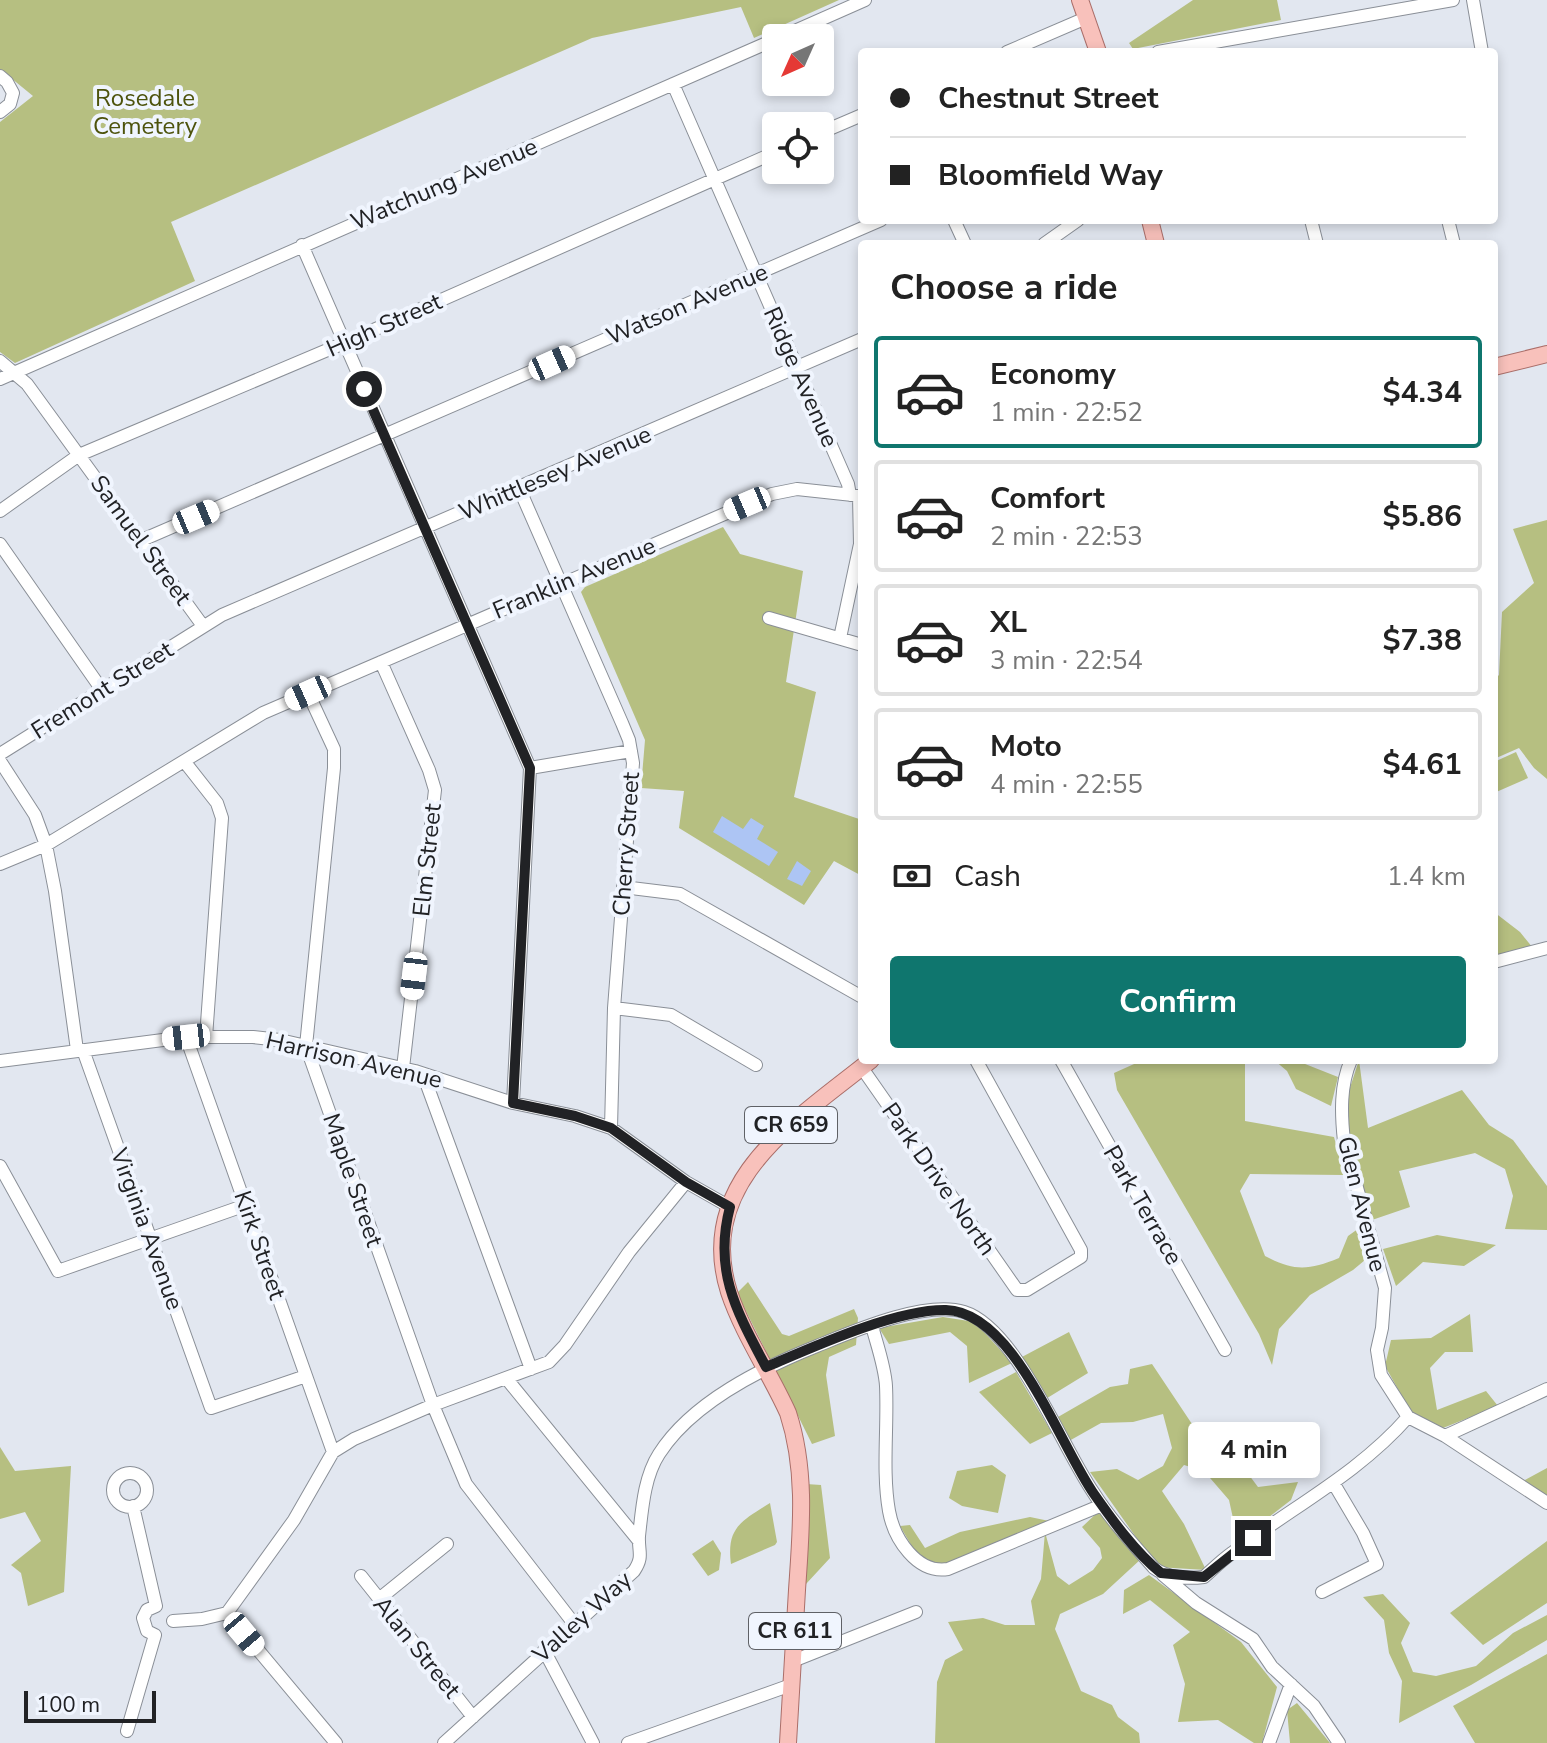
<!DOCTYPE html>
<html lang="en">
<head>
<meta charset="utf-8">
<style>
	:root { --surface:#fff; --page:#f2f2f2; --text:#222; --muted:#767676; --line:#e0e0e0; --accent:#0f766e }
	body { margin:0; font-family:"Nunito Sans",sans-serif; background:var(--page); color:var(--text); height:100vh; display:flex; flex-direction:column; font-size:30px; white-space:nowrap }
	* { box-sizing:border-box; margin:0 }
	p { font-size:26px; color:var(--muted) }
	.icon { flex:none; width:44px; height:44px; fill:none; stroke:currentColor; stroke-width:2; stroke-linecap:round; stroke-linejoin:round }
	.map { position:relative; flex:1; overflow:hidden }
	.sheet { position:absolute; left:858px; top:240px; width:640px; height:824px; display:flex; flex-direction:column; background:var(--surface); border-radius:8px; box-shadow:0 4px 12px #0003 }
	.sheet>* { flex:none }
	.banner { position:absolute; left:858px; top:48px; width:640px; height:176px; border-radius:8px; box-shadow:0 4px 12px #0003; display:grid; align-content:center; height:176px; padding:0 32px; background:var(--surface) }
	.needle { width:52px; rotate:225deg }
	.fabs { position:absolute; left:762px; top:24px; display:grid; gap:16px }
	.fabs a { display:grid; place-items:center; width:72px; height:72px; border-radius:8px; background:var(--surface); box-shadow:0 4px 12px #0003; font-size:40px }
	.scale { position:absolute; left:24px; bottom:20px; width:132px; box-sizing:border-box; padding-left:8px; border:4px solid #212225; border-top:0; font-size:22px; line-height:28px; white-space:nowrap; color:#212225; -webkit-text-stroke:6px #f0f5fe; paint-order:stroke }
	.end { position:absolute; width:36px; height:36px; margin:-18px; border:10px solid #212225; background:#fff; box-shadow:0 0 0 4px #fff }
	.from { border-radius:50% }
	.bubble { position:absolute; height:56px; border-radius:8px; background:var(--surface); box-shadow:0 4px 12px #0003; font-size:26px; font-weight:700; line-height:56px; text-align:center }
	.car { position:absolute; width:24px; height:48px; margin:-24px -12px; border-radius:10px; box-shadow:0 0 6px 2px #0007; background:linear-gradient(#fff 24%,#345 0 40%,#fff 0 76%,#345 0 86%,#fff 0) }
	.banner b { display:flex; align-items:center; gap:28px; height:76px; font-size:30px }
	.banner b+b { border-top:2px solid var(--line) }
	.banner i { width:20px; height:20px; background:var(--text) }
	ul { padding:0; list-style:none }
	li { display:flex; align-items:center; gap:24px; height:112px; margin:0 16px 12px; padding:0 16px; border:4px solid var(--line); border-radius:8px }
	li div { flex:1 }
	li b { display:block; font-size:30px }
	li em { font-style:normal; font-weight:700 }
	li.selected { border-color:var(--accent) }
	li>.icon { width:72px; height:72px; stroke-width:1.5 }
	h2 { padding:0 32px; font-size:36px; line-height:96px }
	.pay { display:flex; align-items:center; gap:20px; height:88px; padding:0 32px; font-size:30px }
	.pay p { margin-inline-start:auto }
	.button { display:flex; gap:16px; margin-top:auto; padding:16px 32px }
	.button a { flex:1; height:92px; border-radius:8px; background:var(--accent); color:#fff; font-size:32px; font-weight:700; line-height:92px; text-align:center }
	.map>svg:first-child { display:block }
	.green { fill:#b6bf81 }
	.water { fill:#adc5f4 }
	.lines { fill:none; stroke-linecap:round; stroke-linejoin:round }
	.minor-casing { stroke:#8a8f97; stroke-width:14 }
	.major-casing { stroke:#aa6e69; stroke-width:18 }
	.minor { stroke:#fff; stroke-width:12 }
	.major { stroke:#f8c1bb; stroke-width:16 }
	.route { stroke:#212225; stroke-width:10 }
	.labels { text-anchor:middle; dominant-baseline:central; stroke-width:8; stroke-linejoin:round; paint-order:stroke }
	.shield { fill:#f0f5fe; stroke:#5f6166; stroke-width:2 }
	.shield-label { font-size:22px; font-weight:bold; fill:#212225 }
	.park-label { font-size:24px; fill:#4d530c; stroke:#f0f5fe }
	.street-label { font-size:24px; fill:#212225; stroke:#f0f5fe }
</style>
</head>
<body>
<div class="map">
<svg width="1547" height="1743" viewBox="0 0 1547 1743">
	<rect width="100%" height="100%" fill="#e2e7f0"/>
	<path class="green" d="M0,0H839L754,38L741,7L592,38L171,222L195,281L15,363L0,352V122L33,96L0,69Z
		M1193,0H1277L1281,20L1133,49L1129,43Z
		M1547,520V779L1534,768L1519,748L1494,759V680L1499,675L1502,612L1534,583L1513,529Z
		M723,527L740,554L803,571L786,682L816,692L794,797L862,820V876L834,861L804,905L679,828L684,791L641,788L645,740L581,592L585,587Z
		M1516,752L1528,778L1494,793V762Z
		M1494,912L1520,932L1533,948L1494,958Z
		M1143,1060H1245V1121L1334,1137L1344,1175L1250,1174L1240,1191L1265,1256C1295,1272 1309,1270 1339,1258L1348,1236L1362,1226L1371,1255L1353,1270L1310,1295L1279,1329L1272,1365L1259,1334L1117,1090L1114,1073Z
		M1274,1060H1295L1338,1077L1331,1106L1296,1089L1287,1071Z
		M1359,1060L1368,1128L1462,1090L1489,1125L1513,1140L1547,1186V1230L1505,1229L1513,1196L1505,1169L1475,1153L1399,1171L1410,1207L1372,1220L1346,1138L1345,1103Z
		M1437,1235L1496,1245L1464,1266L1423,1262L1396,1286L1383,1249Z
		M748,1282L782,1334L789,1336L854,1309L858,1318L856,1345L829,1357L826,1375L835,1436L812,1444L737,1293Z
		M1470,1314L1473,1352H1445L1430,1368L1437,1410L1486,1391L1498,1406L1443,1428L1413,1416L1385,1366L1391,1340L1431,1338Z
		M943,1317L975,1322L1012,1363L969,1383L967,1346L950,1332L889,1344L879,1328Z
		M1069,1332L1088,1373L1044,1400L1020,1358Z
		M1152,1364L1194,1427L1246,1471L1258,1487L1298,1482L1291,1500L1238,1541L1229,1500L1204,1471L1184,1465L1162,1491L1184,1524L1206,1570L1157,1567L1090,1472L1117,1469L1138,1480L1163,1466L1172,1448L1163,1414L1133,1422L1101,1423L1069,1441L1058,1417L1110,1387L1128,1384L1130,1369Z
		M1016,1372L1052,1433L1030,1444L979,1392Z
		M0,1447L15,1471L71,1466L64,1592L28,1606L21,1573L11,1565L41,1541L25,1512L0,1519Z
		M992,1465L1006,1475L998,1513L962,1506L949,1498L957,1471Z
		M1547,1468V1496L1521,1482Z
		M806,1484L821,1485L830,1558L806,1584Z
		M770,1503L777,1542L775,1545L731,1564C726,1527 742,1521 770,1503Z
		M1098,1512L1141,1559L1103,1594L1060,1614L1055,1629L1081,1691L1112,1705L1118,1717L1139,1733L1140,1743H935L937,1682L945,1660L963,1650L948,1622L983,1618L1005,1625H1035L1031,1601L1041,1579L1045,1532L1057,1576L1069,1585L1093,1570L1102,1558L1100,1548L1082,1527Z
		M1030,1517L1054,1522L938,1567L917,1555L900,1526L910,1525L925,1548L960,1532Z
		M713,1540L721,1553L719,1570L708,1576L692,1554Z
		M1547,1541V1603L1483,1645L1450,1613Z
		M1149,1575L1241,1642L1277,1687L1262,1743H1254L1218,1720L1178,1722L1185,1684L1173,1645L1190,1632L1150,1600L1123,1614L1124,1590Z
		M1383,1594L1410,1623L1401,1643L1413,1672L1436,1676L1476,1666L1513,1633L1547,1615V1640L1471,1685L1399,1723L1402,1681L1389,1653L1384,1620L1363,1597Z
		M1547,1654V1743H1475L1453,1706Z
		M1297,1703L1330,1743H1290L1287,1710Z"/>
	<path class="water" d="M722,816L743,829L751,818L764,826L757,839L778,852L769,866L713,832Z
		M797,861L811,871L802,886L787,879Z"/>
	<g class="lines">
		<defs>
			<path id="minor" d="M1473,0L1482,52
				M779,38L865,0
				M1007,52L1086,18
				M1158,52L1453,0
				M0,76L7,82L13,93L10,104L0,112
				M673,84L848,484L850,495
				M820,133L862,115
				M954,220L965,244
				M1311,220L1317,244
				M1448,220L1454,244
				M1044,244L1078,220
				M302,245L530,768L513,1103
				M0,361L27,384L203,626
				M0,379L776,39
				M519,488L622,723L629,740L633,763L614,1008L611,1128
				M0,511L79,455L344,343L776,152
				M142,540L881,220
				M0,544L102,690
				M769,618L862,645
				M840,638L860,544L859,496
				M381,662L429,770L435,790L403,1068
				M308,693L334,749V768L306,1046L433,1405L466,1484L575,1625
				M0,754L222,615L862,339
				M0,761L35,815L46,845L55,891L77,1050
				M184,761L217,803L222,818L206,1037
				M530,768L631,751
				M0,864L46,845L263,713L722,515L772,494L797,489L862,496
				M623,887L680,894L862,997
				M1494,962L1547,948
				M614,1008L671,1015L756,1065
				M186,1037L333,1452
				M83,1050L211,1408L306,1376
				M1061,1060L1225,1350
				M1351,1060C1340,1085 1341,1114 1344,1141L1385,1288L1382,1328L1377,1350L1381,1375L1408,1417L1445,1436L1547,1503
				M0,1061L186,1037H253L280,1040L415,1071L513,1103L575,1116L611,1128L686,1182L730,1207
				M862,1068L1017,1290H1027L1081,1257V1250L976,1060
				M423,1074L531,1369
				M0,1166L58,1271L246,1205
				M872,1326C877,1345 885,1367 886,1386C888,1427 882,1471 889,1511C894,1539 917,1574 948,1569L1102,1505
				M506,1378L639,1541
				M1445,1436L1547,1389
				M113 1490a17 17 0 1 1 34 0a17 17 0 1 1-34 0Z
				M133,1506L156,1606
				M1163,1575L1196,1603L1253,1639L1272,1667L1314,1706L1339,1743
				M361,1576L473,1717
				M1322,1592L1377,1564L1363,1533L1334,1484
				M379,1599L447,1544
				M227,1613L294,1520L333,1452L354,1439L433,1405L549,1362L565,1345L629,1252L686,1182
				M227,1613L336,1743
				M173,1621L202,1619L227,1613
				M155,1635L147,1631L143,1618L147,1610L156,1606
				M544,1650L593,1743
				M793,1661L916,1612
				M127,1731L155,1635
				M444,1743L634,1571C644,1556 638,1552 639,1536C642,1510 644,1477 659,1454C692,1402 762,1368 817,1346C854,1331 925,1300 964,1312C1016,1328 1062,1447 1093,1492C1110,1519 1133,1544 1154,1568C1167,1578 1188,1579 1204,1577C1213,1569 1222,1560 1232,1553C1292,1507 1358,1474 1408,1417
				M628,1743L791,1685
				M1269,1743L1291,1684"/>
			<path id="major" d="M1080,0L1098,52
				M1150,220L1156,244
				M1494,367L1547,354
				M788,1743C791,1692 794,1641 797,1590C801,1531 807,1471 788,1413C770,1373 743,1334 729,1292C694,1181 798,1119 871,1060"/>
		</defs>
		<use href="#minor" class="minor-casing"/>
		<use href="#major" class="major-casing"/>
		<use href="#minor" class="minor"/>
		<use href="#major" class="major"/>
	</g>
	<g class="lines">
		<path class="route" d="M364,389L530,768L513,1103L575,1116L611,1128L686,1182L730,1207C713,1271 737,1312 766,1367C813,1347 896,1309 946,1310C1014,1312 1059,1444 1094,1494C1113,1521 1135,1552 1161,1573L1204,1577L1253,1538"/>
	</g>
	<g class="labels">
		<g class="shield">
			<rect x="745" y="1107" width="92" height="36" rx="6"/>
			<rect x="749" y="1613" width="92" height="36" rx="6"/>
		</g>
		<g class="shield-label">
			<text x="791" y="1125">CR 659</text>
			<text x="795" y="1631">CR 611</text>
		</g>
		<g class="park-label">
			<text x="145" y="98">Rosedale<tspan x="145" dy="28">Cemetery</tspan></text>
		</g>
		<g class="street-label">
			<text transform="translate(444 184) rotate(-23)">Watchung Avenue</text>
			<text transform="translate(687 304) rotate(-23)">Watson Avenue</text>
			<text transform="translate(384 325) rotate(-24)">High Street</text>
			<text transform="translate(801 377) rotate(66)">Ridge Avenue</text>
			<text transform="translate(555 473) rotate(-23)">Whittlesey Avenue</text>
			<text transform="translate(141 540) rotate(54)">Samuel Street</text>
			<text transform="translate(574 578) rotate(-23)">Franklin Avenue</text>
			<text transform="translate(102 690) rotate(-32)">Fremont Street</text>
			<text transform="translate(626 844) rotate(-86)">Cherry Street</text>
			<text transform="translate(427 860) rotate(-84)">Elm Street</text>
			<text transform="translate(354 1060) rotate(13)">Harrison Avenue</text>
			<text transform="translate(939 1179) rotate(55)">Park Drive North</text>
			<text transform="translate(353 1180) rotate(71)">Maple Street</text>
			<text transform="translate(1362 1204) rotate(76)">Glen Avenue</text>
			<text transform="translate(1143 1205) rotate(60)">Park Terrace</text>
			<text transform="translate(147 1229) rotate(70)">Virginia Avenue</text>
			<text transform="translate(260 1245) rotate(71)">Kirk Street</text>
			<text transform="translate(582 1617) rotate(-42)">Valley Way</text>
			<text transform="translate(417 1647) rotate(51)">Alan Street</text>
		</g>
	</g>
</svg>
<div class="fabs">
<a><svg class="needle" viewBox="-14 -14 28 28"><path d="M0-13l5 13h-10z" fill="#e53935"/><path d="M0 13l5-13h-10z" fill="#767676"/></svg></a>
<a><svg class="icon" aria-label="locate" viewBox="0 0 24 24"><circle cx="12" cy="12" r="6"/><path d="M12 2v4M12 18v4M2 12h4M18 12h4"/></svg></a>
</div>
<div class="scale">100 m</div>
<i class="end from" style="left:364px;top:389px"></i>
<i class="end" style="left:1253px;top:1538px"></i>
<div class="bubble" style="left:1188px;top:1422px;width:132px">4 min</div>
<i class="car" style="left:552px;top:363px;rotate:66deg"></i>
<i class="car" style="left:747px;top:504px;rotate:247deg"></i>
<i class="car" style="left:196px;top:517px;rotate:67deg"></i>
<i class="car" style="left:308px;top:693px;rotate:246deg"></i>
<i class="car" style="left:414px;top:976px;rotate:187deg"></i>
<i class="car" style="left:186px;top:1037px;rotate:264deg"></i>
<i class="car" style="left:244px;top:1634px;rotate:140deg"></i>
<div class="banner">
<b><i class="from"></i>Chestnut Street</b>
<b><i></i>Bloomfield Way</b>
</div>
<section class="sheet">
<h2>Choose a ride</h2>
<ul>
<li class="selected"><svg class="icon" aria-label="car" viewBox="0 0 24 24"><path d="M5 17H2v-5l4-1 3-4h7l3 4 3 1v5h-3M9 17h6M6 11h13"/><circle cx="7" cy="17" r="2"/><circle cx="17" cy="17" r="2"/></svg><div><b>Economy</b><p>1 min · 22:52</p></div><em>$4.34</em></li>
<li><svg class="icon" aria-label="car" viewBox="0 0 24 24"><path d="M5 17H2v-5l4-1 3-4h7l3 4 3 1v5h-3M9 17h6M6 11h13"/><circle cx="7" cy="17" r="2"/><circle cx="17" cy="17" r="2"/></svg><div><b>Comfort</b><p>2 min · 22:53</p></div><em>$5.86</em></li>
<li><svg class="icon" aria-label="car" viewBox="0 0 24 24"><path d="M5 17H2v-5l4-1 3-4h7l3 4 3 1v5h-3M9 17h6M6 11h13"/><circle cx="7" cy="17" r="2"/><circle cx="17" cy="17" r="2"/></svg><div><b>XL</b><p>3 min · 22:54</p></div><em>$7.38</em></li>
<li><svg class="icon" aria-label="car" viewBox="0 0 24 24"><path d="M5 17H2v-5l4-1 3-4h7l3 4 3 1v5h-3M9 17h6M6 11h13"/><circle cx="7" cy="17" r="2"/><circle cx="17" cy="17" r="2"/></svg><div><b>Moto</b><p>4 min · 22:55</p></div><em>$4.61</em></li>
</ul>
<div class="pay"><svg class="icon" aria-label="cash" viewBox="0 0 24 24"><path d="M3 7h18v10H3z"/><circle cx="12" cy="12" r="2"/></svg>Cash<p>1.4 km</p></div>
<div class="button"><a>Confirm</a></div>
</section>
</div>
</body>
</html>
